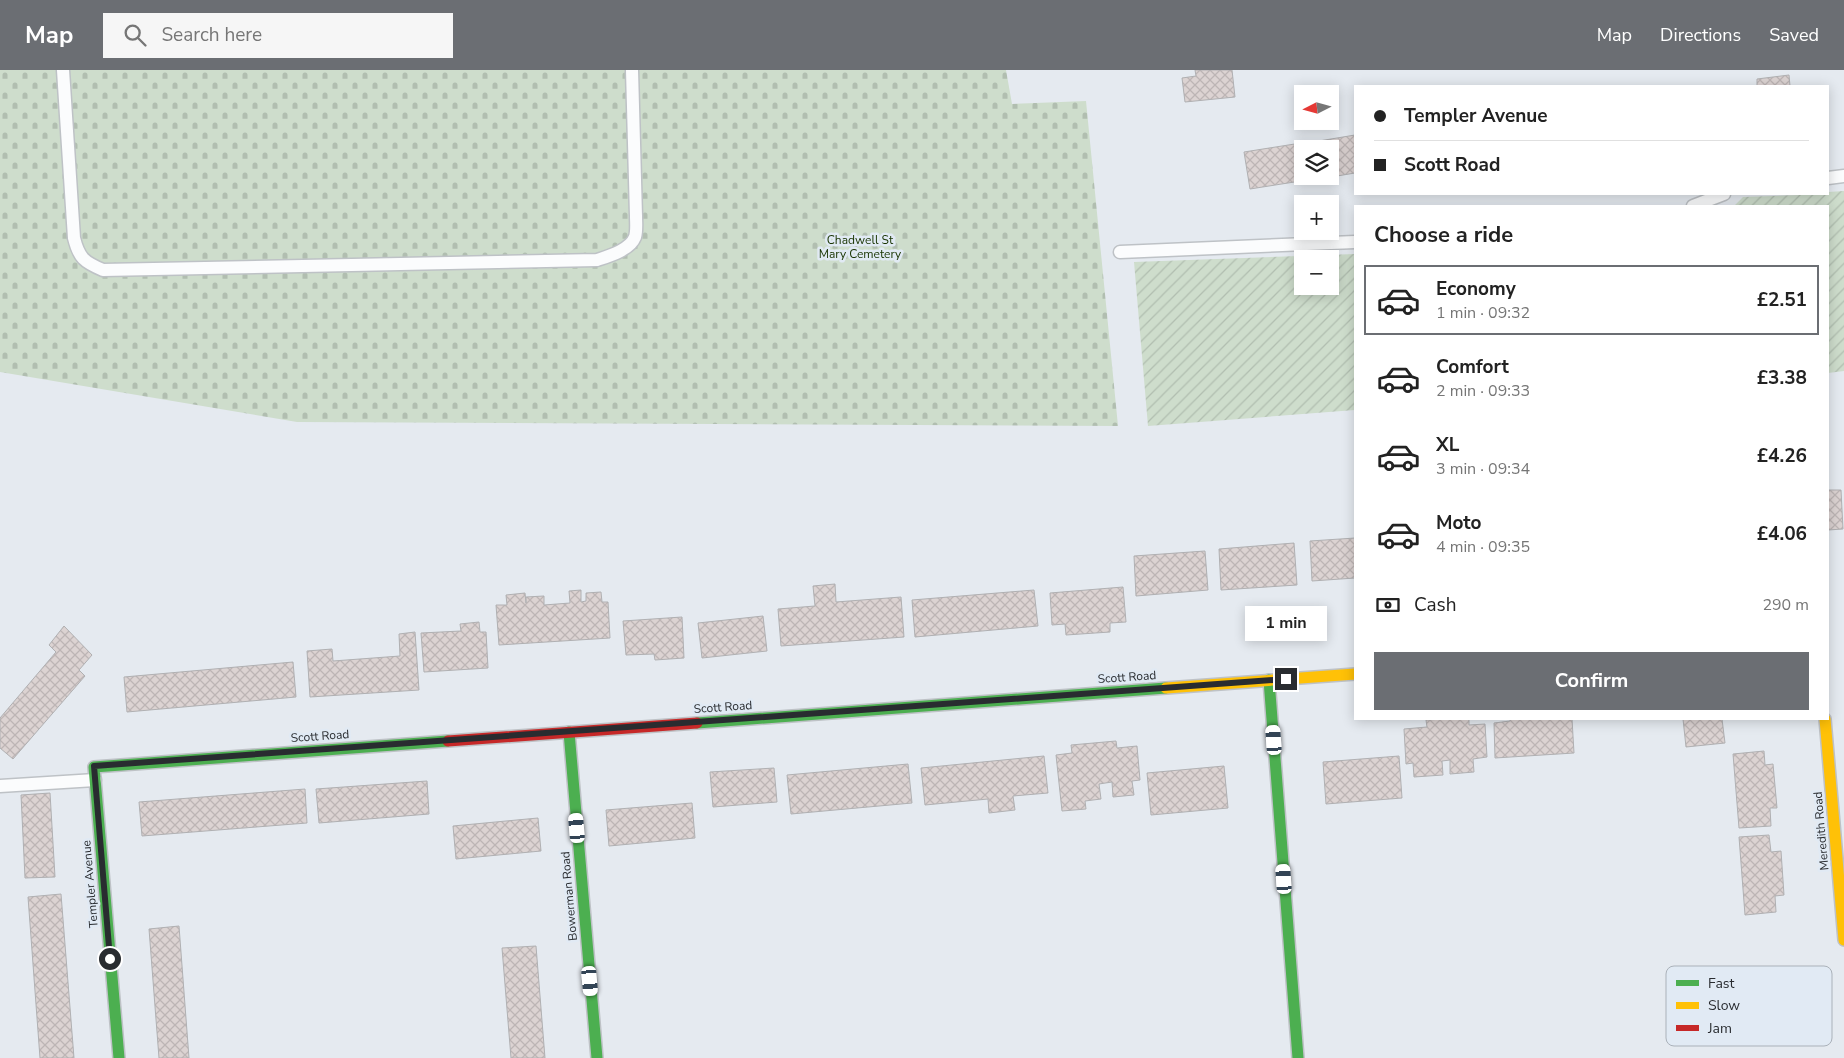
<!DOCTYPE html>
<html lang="en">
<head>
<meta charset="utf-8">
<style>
	:root { --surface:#fff; --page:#f6f6f6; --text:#222; --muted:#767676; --line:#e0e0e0; --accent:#6b6e73 }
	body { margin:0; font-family:"Nunito Sans",sans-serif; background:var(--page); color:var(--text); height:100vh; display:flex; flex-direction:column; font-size:19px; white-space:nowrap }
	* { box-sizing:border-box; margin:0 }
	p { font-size:16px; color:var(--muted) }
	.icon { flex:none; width:28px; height:28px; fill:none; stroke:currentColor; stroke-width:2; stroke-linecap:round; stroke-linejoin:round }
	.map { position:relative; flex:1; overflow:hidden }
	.details { position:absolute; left:1354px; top:135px; width:475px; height:515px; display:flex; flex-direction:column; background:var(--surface); border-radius:0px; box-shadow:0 2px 12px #0003 }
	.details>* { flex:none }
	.guide { position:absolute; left:1354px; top:15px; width:475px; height:110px; border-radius:0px; box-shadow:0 2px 12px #0003; display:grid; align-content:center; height:110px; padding:0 20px; background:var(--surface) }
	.needle { width:32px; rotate:264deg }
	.controls { position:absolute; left:1294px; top:15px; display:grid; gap:10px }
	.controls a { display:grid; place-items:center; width:45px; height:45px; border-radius:0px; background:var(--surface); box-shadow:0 2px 12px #0003; font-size:25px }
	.end { position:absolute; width:22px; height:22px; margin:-11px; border:6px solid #292c30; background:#fff; box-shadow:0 0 0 2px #fff }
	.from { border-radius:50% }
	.bubble { position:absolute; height:35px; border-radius:0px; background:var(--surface); box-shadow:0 2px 12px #0003; font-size:16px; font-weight:700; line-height:35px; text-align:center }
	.car { position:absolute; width:15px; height:30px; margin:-15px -8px; border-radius:6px; box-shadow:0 0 4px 1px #0007; background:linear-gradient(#fff 24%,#345 0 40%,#fff 0 76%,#345 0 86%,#fff 0) }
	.guide b { display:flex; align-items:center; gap:18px; height:48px; font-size:19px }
	.guide b+b { border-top:1px solid var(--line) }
	.guide i { width:12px; height:12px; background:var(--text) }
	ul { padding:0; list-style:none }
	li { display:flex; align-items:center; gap:15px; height:70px; margin:0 10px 8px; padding:0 10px; border:2px solid transparent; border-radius:0px }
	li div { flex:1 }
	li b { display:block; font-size:19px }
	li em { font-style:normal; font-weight:700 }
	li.selected { border-color:var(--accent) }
	li>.icon { width:45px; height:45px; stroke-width:1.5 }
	h2 { padding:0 20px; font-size:22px; line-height:60px }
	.pay { display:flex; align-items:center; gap:12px; height:55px; padding:0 20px; font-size:19px }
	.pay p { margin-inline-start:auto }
	.action { display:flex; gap:10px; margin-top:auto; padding:10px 20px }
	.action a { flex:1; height:58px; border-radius:0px; background:var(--accent); color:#fff; font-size:20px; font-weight:700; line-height:58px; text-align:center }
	header { display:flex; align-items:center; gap:30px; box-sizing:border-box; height:70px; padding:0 25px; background:var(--accent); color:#fff }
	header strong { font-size:24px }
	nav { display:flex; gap:28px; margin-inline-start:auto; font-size:18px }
	.search { width:350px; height:45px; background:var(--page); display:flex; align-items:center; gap:12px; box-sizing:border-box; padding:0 18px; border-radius:0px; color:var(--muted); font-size:19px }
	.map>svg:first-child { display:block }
	.cemetery { fill:url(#cemetery-stones) }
	.garden { fill:url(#garden-furrows); fill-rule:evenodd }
	.building { fill:url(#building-cross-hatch); stroke:#b0b0b2 }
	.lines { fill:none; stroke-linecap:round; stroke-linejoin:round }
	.lane-casing { stroke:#bec2c6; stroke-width:15 }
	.fast-casing { stroke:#bec2c6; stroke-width:14 }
	.slow-casing { stroke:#bec2c6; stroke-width:14 }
	.jam-casing { stroke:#bec2c6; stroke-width:14 }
	.lane { stroke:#fbfcfd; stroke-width:12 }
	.fast { stroke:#4caf50; stroke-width:11 }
	.slow { stroke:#ffc107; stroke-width:11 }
	.jam { stroke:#c62828; stroke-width:11 }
	.route { stroke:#292c30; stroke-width:6 }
	.labels { text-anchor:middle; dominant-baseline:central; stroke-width:5; stroke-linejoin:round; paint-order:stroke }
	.park-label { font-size:12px; fill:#183401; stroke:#e1eaf4 }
	.street-label { font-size:12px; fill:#292c30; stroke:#e1eaf4 }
	.key { fill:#e1eaf4; stroke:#aab1b9; stroke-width:1 }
	.key-label { font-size:14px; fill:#292c30 }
</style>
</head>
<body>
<header>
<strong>Map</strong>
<div class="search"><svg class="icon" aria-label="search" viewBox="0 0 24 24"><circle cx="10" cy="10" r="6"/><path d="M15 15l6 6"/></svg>Search here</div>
<nav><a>Map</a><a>Directions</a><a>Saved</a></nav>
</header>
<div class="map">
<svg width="1844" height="988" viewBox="0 0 1844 988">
	<defs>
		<pattern id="cemetery-stones" width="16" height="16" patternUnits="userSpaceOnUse" patternTransform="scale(1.25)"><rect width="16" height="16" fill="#ceddcc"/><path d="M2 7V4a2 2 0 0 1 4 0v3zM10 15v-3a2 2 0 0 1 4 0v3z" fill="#b1beb0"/></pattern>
		<pattern id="garden-furrows" width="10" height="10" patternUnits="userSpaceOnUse" patternTransform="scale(1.25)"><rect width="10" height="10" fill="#ceddcc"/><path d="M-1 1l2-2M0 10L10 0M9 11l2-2" fill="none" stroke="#b1beb0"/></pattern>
		<pattern id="building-cross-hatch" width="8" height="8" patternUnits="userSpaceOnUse" patternTransform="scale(1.25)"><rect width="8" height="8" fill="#dcd3d2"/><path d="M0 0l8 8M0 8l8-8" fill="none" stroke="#bdb5b5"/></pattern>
	</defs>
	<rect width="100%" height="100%" fill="#e5eaf0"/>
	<path class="cemetery" d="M0,0H1006L1012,34L1086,31L1118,356L297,352L0,302Z"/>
	<path class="garden" d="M1844,121V301L1828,303V136H1734L1743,127L1828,124V122Z
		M1355,184V340L1148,356L1134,192ZM1302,189H1330V216H1302Z"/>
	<path class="building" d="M1195,0H1232L1235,27L1185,32L1182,8L1196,6Z
		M1789,5L1790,16H1757V9Z
		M1355,65V103L1319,109V106H1330V79H1314L1313,72Z
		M1301,73L1302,106H1306L1307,110L1250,119L1244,82Z
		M1828,420H1841L1843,459L1828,460Z
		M1355,468V508L1312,511L1310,471Z
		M1294,473L1297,515L1221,520L1219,479Z
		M1205,481L1208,520L1136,526L1134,486Z
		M835,514L836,532L901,527L904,567L781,576L778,539L815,536L813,516Z
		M1123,517L1126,552L1110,553V562L1066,565L1065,554L1052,555L1050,523Z
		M581,520V532L586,531V523L601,522L602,532H608L610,568L499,575L496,535H507L506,525L525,523L526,533V527L544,526V535L570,533L569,521Z
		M1034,520L1038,556L915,567L912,530Z
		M763,546L767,581L702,588L698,553Z
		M682,547L684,588L655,590L654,584L626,585L623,551Z
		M479,552L480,562H486L488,598L424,602L421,563L461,561L460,554Z
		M64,556L92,585L79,600L85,606L13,689L0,678V648L56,582L49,575Z
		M415,562L419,620L310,627L307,581L332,579L333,591L400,586L399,564Z
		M293,592L296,627L127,642L124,607Z
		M1445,649H1469V655L1485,654L1487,687L1473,689L1474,702L1450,704V690L1442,691L1443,705L1414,707L1413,693L1406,694L1404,659L1427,657L1426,650Z
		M1510,649H1572L1574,683L1495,688L1494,653L1510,651Z
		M1683,649H1722L1725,673L1686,677Z
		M1116,671L1117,678L1137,676L1140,710L1132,711L1134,725L1113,727L1112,712L1099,714L1101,729L1085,731L1086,739L1062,741L1056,685L1072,683L1071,675Z
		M1764,681L1765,695L1773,694L1777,738H1770L1771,756L1739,758L1733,684Z
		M1044,686L1048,723L1013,726L1015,740L989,743L988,729L925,735L921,698Z
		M1399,686L1402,728L1326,734L1323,692Z
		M908,694L912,733L791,744L787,705Z
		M1224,696L1228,738L1151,745L1147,703Z
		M774,698L777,732L713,737L710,702Z
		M427,711L429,744L319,753L316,719Z
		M305,719L307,753L142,766L139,732Z
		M50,723L55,807L25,808L21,725Z
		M692,733L695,768L609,776L606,740Z
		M538,748L541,781L456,789L453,756Z
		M1769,765L1771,782L1781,781L1784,825L1775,826L1776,842L1745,845L1739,767Z
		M61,824L74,988H40L28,827Z
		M179,856L189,988H159L149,859Z
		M536,876L545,988H511L502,878Z"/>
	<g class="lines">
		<defs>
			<path id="lane" d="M63,0L74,168C79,188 84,192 103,200L597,190C609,186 630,180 635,167C637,161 636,152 636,146L632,0
				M1828,108L1844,106
				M1693,136L1724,124
				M1120,182L1355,172
				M0,716L95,710"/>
			<path id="fast" d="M1269,610L1298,988
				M697,653L1166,618
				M569,662L597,988
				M119,988L94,697L448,671"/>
			<path id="slow" d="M1166,618L1355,604
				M1825,649L1844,870"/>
			<path id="jam" d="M448,671L697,653"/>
		</defs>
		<use href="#lane" class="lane-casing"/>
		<use href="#fast" class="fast-casing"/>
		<use href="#slow" class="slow-casing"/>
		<use href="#jam" class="jam-casing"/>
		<use href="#lane" class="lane"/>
		<use href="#fast" class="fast"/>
		<use href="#slow" class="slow"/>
		<use href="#jam" class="jam"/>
	</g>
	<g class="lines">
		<path class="route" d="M110,889L94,696L1286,609"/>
	</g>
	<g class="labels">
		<g class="park-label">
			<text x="860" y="170">Chadwell St<tspan x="860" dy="14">Mary Cemetery</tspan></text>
		</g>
		<g class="street-label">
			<text transform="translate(1127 607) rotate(-4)">Scott Road</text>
			<text transform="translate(723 637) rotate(-4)">Scott Road</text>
			<text transform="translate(320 666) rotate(-4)">Scott Road</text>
			<text transform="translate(1821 761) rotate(-95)">Meredith Road</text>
			<text transform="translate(90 814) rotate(-95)">Templer Avenue</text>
			<text transform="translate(569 826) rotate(-95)">Bowerman Road</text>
		</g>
	</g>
	<rect x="1666" y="896" width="166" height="80" rx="8" class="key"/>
	<rect x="1676" y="910" width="23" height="6" fill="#4caf50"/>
	<rect x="1676" y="932" width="23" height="7" fill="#ffc107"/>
	<rect x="1676" y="955" width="23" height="6" fill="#c62828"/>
	<g class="key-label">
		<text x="1708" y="918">Fast</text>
		<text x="1708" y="940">Slow</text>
		<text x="1708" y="963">Jam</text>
	</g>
</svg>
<div class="controls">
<a><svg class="needle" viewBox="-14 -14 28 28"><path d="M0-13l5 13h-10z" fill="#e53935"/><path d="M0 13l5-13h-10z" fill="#767676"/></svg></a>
<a><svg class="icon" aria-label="layers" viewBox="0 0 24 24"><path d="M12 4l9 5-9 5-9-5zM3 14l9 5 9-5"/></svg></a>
<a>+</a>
<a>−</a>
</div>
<i class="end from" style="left:110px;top:889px"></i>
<i class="end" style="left:1286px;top:609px"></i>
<div class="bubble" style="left:1245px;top:536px;width:82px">1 min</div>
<i class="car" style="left:1274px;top:670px;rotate:356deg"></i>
<i class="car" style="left:577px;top:758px;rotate:355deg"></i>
<i class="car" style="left:1284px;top:809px;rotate:356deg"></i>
<i class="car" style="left:590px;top:911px;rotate:175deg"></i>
<div class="guide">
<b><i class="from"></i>Templer Avenue</b>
<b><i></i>Scott Road</b>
</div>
<section class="details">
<h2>Choose a ride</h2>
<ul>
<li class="selected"><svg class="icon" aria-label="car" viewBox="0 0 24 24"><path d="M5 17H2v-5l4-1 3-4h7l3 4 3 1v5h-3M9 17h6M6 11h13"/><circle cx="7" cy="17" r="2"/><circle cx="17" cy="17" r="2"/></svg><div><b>Economy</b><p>1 min · 09:32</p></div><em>£2.51</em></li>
<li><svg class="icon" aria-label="car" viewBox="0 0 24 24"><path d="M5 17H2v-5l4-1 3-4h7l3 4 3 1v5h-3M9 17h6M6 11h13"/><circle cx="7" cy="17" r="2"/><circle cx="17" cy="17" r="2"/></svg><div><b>Comfort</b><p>2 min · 09:33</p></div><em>£3.38</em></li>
<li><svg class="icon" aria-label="car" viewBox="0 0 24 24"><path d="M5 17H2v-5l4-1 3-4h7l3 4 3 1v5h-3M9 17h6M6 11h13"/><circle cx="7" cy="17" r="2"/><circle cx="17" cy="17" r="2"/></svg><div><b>XL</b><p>3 min · 09:34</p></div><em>£4.26</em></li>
<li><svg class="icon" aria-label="car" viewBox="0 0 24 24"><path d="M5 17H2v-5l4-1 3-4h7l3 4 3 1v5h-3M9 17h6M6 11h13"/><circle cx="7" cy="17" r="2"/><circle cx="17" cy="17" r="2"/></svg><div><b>Moto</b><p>4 min · 09:35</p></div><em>£4.06</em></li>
</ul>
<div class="pay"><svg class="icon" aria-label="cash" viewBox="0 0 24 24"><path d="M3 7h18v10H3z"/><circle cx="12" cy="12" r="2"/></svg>Cash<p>290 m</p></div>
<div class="action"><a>Confirm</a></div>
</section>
</div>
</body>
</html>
